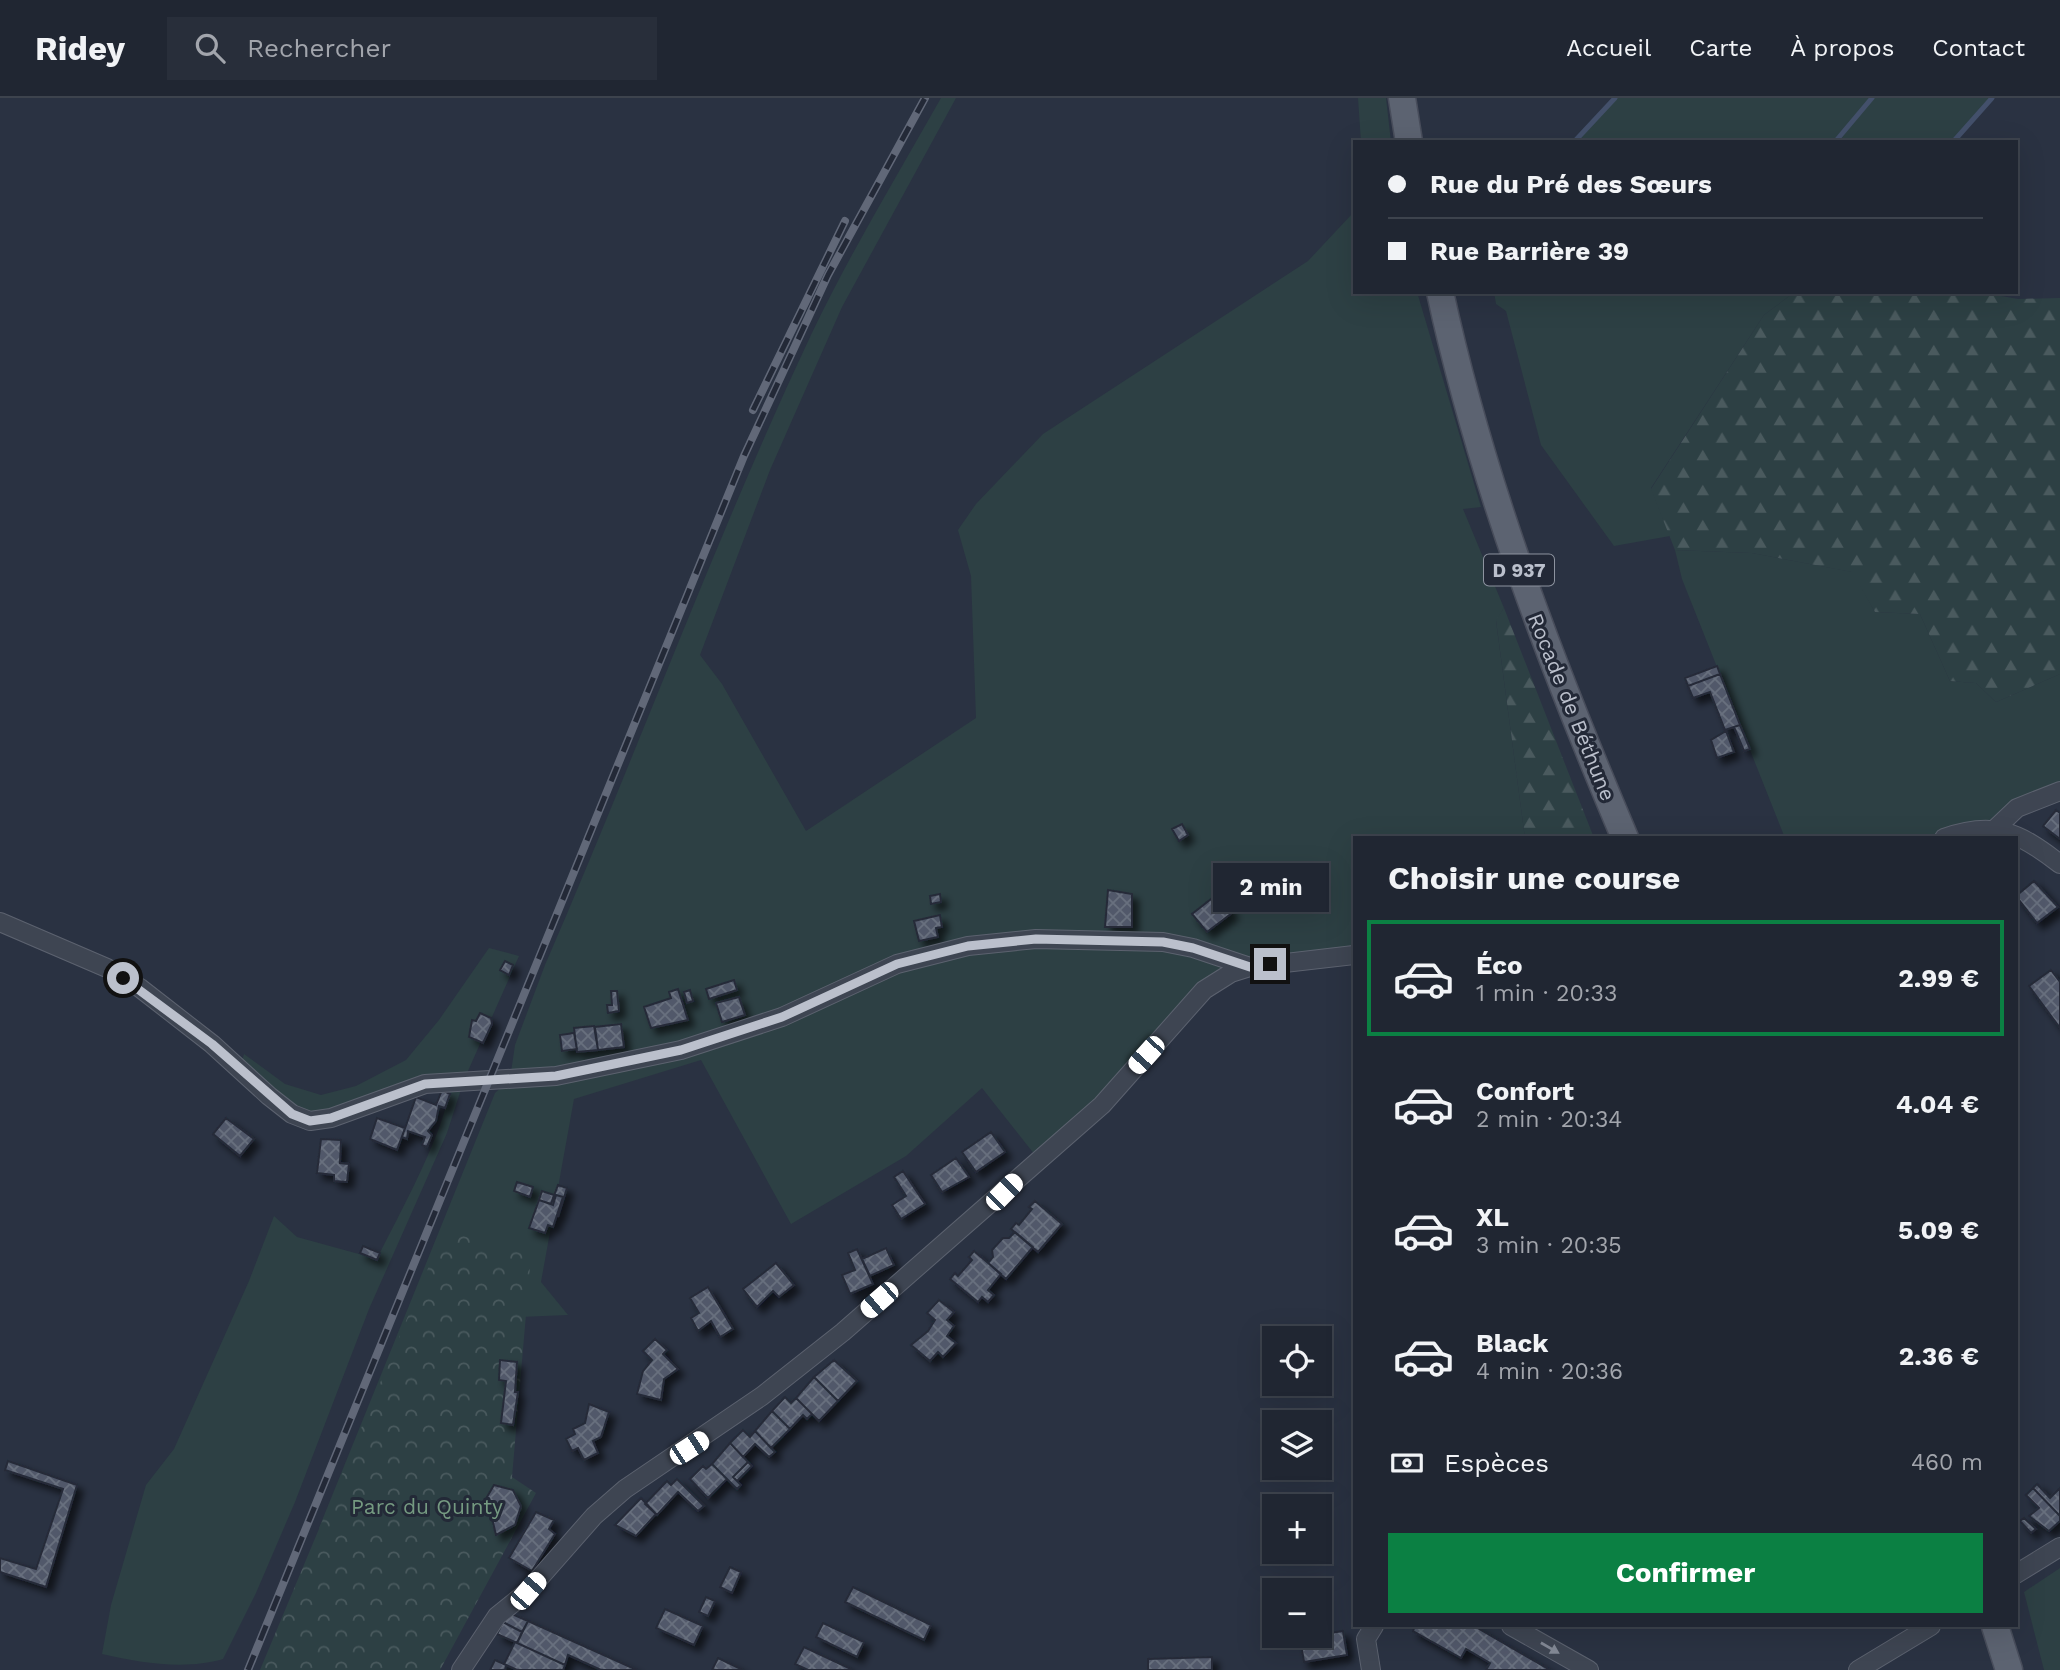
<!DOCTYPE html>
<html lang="fr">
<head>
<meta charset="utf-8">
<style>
	:root { --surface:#202632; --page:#282e3a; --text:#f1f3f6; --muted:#a2a5ac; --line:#3d434d; --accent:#0b8043 }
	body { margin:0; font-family:"Work Sans",sans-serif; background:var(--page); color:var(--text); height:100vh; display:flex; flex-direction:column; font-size:26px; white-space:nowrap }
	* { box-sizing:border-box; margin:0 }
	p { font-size:23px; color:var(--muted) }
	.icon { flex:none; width:38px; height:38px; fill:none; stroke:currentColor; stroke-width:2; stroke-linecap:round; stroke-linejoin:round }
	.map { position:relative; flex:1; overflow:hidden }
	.sheet { position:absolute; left:1353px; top:738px; width:665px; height:791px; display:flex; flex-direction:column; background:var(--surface); border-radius:0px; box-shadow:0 7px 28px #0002,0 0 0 2px var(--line) }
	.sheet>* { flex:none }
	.top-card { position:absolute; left:1353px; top:42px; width:665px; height:154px; border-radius:0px; box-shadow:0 7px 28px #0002,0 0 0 2px var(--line); display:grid; align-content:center; height:154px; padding:0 35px; background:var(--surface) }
	.buttons { position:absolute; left:1262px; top:1228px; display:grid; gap:14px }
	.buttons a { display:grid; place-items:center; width:70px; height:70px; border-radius:0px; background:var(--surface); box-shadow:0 7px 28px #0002,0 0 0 2px var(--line); font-size:35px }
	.end { position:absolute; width:32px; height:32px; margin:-16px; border:9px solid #bbc0cc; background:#111; box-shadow:0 0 0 4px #111 }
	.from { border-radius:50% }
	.bubble { position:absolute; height:49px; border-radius:0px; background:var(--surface); box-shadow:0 7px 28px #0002,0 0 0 2px var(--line); font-size:23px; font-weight:700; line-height:49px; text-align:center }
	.car { position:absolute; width:21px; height:42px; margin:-21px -10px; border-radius:9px; box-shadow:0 0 5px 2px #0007; background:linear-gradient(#fff 24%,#345 0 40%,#fff 0 76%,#345 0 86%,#fff 0) }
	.top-card b { display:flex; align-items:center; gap:24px; height:66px; font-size:26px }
	.top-card b+b { border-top:2px solid var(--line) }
	.top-card i { width:18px; height:18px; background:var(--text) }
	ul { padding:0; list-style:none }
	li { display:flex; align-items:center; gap:21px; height:116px; margin:0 14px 10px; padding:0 21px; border:4px solid transparent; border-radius:0px }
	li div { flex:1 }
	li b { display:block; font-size:26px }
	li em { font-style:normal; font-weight:700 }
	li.selected { border-color:var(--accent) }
	li>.icon { width:63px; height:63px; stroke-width:1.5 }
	h2 { padding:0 35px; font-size:32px; line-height:84px }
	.pay { display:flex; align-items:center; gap:18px; height:77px; padding:0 35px; font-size:26px }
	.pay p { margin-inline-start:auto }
	.cta { display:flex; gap:14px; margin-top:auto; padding:14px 35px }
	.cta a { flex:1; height:80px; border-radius:0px; background:var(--accent); color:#fff; font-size:28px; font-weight:700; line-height:80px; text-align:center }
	header { display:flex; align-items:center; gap:42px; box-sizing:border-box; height:98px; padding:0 35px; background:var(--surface); border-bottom:2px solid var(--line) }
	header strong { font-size:33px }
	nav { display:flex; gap:38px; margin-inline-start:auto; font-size:24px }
	.search { width:490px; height:63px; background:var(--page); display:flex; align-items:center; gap:18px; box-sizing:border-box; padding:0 24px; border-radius:0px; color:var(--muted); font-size:26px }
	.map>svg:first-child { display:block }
	.grass { fill:#2d4044 }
	.forest { fill:url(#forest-firs) }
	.park { fill:url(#park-crowns) }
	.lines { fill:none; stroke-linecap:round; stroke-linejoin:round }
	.stream { stroke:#43506b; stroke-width:5 }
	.building { fill:url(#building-cross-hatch); stroke:#252b39; stroke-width:2; filter:url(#shadow) }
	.street-casing { stroke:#5c626f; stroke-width:20 }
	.primary-casing { stroke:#484d5b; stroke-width:29 }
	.street { stroke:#3e4552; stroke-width:18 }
	.primary { stroke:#5c6371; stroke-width:26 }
	.rail-casing { stroke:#616878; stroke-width:8 }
	.rail { stroke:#232937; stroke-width:5; stroke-dasharray:16; stroke-linecap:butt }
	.oneway { fill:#838995 }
	.route { stroke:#bbc0cc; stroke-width:9 }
	.labels { text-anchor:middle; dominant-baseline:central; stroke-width:6; stroke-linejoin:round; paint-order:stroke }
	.shield { fill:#232937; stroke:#8d939f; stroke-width:2 }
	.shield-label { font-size:19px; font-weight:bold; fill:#bbc0cc }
	.street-label { font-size:21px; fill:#bbc0cc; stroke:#232937 }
	.park-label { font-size:21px; fill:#759a81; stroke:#232937 }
</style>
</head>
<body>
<header>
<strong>Ridey</strong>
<div class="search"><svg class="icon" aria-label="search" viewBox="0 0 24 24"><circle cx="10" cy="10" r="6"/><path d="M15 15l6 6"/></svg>Rechercher</div>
<nav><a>Accueil</a><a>Carte</a><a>À propos</a><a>Contact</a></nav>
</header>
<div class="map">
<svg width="2060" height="1572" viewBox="0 0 2060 1572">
	<defs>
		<pattern id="forest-firs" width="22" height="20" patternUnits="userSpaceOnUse" patternTransform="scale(1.75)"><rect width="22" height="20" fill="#2d4044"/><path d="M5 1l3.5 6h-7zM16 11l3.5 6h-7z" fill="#4a5a5e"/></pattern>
		<pattern id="park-crowns" width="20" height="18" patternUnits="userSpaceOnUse" patternTransform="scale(1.75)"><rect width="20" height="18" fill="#2d4044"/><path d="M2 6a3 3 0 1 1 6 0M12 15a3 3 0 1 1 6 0" fill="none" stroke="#4a5a5e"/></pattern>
		<pattern id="building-cross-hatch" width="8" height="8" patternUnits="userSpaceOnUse" patternTransform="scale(1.75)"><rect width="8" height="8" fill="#51596a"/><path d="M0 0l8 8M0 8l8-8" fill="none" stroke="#686f7e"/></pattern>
		<filter id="shadow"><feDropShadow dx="6" dy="6" stdDeviation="3.5" flood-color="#0009"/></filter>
	</defs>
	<rect width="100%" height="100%" fill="#2a3242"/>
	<path class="grass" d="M941,0H956L842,209L770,372L700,557L722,586L806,733L976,620L971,478L958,432L976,406L1043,336L1308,163L1352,116L1354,108V194H1417L1481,409L1463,411L1504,510L1496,523L1525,740H1354V857L1218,882L1039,1062L982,990L906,1058L791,1126L701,962L574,1001L541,1184L568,1217L470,1221L465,1434L319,1430L495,995L510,981L515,947L545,867C636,658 714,443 811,237C850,155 897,78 941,0Z
		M1358,0H1386L1391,44H1361Z
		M1615,0H1992L1953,44H1571Z
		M1494,194H1795L1764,217L1651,390L1670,438L1614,448L1541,347L1506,213L1496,206Z
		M1675,452L1752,455L1853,474L1875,514L1920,516L1950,583L1976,585L1996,604L2060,576V693L1996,730L1944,740H1785L1682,481Z
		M489,850L519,858L464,982L447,1035L369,1211L295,1404L256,1495L223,1561C186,1572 140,1565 102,1556L111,1507L146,1387L174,1351L249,1183L274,1118L297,1139L377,1161C397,1120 451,1024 450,982L310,1023L240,970L244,956L285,986L321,997L356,988L406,962L439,922Z
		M2060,1470V1572H2044L2024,1494Z"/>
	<path class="forest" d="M1795,194H1978L2018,201L2060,200V576L1996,604L1976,585L1950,583L1920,516L1875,514L1852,474L1752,455L1675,452L1651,391L1764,217Z
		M1504,510L1594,740H1525L1496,522Z"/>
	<path class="park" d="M444,1132L531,1158L512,1379L536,1395L440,1572H260Z"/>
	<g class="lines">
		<path class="stream" d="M1574,44L1615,0
			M1835,44L1872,0
			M1953,44L1992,0"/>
	</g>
	<path class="building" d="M1717,568L1720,576L1688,588L1685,580Z
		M1720,576L1740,627L1725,632L1710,594L1693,600L1688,588Z
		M1740,627L1750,651L1744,653L1734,629Z
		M1726,633L1734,654L1717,660L1711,642Z
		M2056,712L2060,715V741L2043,728Z
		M1182,726L1188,737L1179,743L1172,731Z
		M2034,783L2058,809L2037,825L2016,798Z
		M1108,792L1132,796V829H1105Z
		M1220,794L1232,815L1207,834L1192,816Z
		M940,796L941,804L931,806L930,798Z
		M940,817L942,829L936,830L938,839L919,843L914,823Z
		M505,863L513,867L509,877L500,872Z
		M2051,872L2060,884V930L2029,888Z
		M734,882L737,892L709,901L706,891Z
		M678,891L688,922L651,930L644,909L671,900L669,894Z
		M690,892L693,903L687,905L684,894Z
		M611,893H617L619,913L608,915L607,907H612Z
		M739,899L745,917L722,924L716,905Z
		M480,915L491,920L492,926L483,945L469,939L472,922L476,923Z
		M621,926L624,949L598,952L595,929Z
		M594,928L598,952L577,954L574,930Z
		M574,935L577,951L562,953L560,937Z
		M442,992L450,996L445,1010L439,1008L436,1023L428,1033L432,1037L427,1049L422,1047L425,1039L408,1033L407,1041L402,1039L416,999L436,1007Z
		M226,1020L254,1041L240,1058L213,1036Z
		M377,1020L405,1030L397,1052L370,1041Z
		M991,1034L1005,1054L976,1074L962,1054Z
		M321,1041L341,1042L340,1065L349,1066L347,1084L334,1083V1077L317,1075Z
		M956,1060L969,1079L942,1094L931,1077Z
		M903,1073L925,1106L901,1121L892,1107L906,1098L894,1079Z
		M517,1084L533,1089L530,1099L514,1093Z
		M558,1087L567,1090L558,1119L563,1099L556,1097L553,1107L551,1106Z
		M542,1093L554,1097L551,1106L539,1102Z
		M556,1097L563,1099L553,1129L548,1127L545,1135L529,1130L539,1102L553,1107Z
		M1035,1103L1062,1126L1038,1154L1011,1131L1016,1125L1019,1127L1032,1111L1029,1109Z
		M1015,1134L1033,1149L1006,1181L988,1165L993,1159L992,1152L1003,1140H1009Z
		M363,1148L380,1155L377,1162L360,1155Z
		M886,1150L894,1167L870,1178L862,1161Z
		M857,1151L873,1186L850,1196L842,1177L855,1172L848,1155Z
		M974,1153L1001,1176L988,1192L994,1197L988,1204L982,1199L978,1204L950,1181L955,1175L958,1178L972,1162L969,1159Z
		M776,1165L794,1187L779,1199L773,1193L757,1209L743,1191Z
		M708,1189L733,1231L720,1239L711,1223L698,1233L691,1220L699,1215L690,1200Z
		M939,1202L954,1214L947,1222L954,1228L947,1238L956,1245L943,1259L938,1254L930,1263L911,1247L928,1233L935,1222L927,1215Z
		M655,1241L667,1252L663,1256L678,1271L664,1281L661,1302L637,1296L643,1273L652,1262L643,1253Z
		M500,1262L517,1264L515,1294H518L513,1327L501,1325L506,1283L499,1282Z
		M834,1262L857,1283L838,1303L814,1279Z
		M814,1279L838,1303L819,1323L796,1300Z
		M785,1299L791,1305L796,1300L812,1316L807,1321L803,1317L790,1331L772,1313Z
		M589,1306L609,1314L601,1339L593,1343L598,1355L584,1362L578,1350L572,1353L566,1341L575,1336L573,1331L585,1325Z
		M772,1313L790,1331L771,1350L755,1333Z
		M743,1332L750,1339L755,1333L775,1354L769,1359L755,1346L743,1359L730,1345Z
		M730,1345L748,1364L733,1379L741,1387L737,1391L712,1366Z
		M8,1363L77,1387L46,1489L0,1474V1460L36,1471L63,1391L5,1372Z
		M748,1364L752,1368L737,1383L733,1379Z
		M712,1366L727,1381L708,1400L690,1381L703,1368L706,1371Z
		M677,1381L704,1408L698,1413L678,1394L657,1417L645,1406L667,1383L671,1387Z
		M2037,1386L2050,1400L2060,1390V1418L2033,1390Z
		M494,1387L513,1392L521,1408L515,1427L496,1437L487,1399Z
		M2033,1390L2060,1418V1423L2049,1433L2029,1418L2039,1410L2026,1397Z
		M641,1400L656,1416L636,1438L615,1427Z
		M536,1414L554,1422L549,1431L555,1436L532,1473L509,1460Z
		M2024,1420L2036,1431L2031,1435L2020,1423Z
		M730,1469L741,1474L732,1495L720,1489Z
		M853,1489L931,1527L924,1542L845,1504Z
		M706,1499L715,1503L708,1518L699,1514Z
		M665,1511L703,1528L694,1547L656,1530Z
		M512,1516L528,1523L522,1534L503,1524Z
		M528,1523L637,1572H601L568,1557L565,1567L517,1545Z
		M503,1524L522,1534L517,1545L497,1536Z
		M823,1525L864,1544L857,1559L816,1539Z
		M1415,1528H1474L1550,1572H1486L1490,1565L1466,1551L1461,1560L1413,1533Z
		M1343,1533L1347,1557L1304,1564L1300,1540Z
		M515,1544L565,1567L563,1572H517L504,1566Z
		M804,1549L851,1571V1572H808L795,1566Z
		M1212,1559V1572H1148V1561Z
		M718,1560L743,1572H712Z
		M495,1562L506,1567L505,1572H490Z"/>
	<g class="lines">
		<defs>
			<path id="street" d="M1996,730L2017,710L2060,693
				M1944,740C1994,722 2019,734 2060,766
				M0,824L107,870L140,890L212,946L269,998L292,1016L310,1023L331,1020L425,986L556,978L681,952L782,919L897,866L968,848L1036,841L1163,844L1193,850L1250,869L1354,857
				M2016,1476L2060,1449
				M1511,1528L1589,1572
				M461,1572L497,1518L528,1493L594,1418L625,1391L762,1298L843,1234L1102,1007L1204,892L1231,875L1250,869
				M1371,1572L1366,1541L1374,1528
				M1858,1572L1931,1528"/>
			<path id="primary" d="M1402,0L1409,44
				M1440,194C1481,383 1550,563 1625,740
				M1995,1528L2009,1572"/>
		</defs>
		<use href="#street" class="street-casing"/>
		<use href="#primary" class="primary-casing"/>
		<use href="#street" class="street"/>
		<use href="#primary" class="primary"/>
		<defs>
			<path id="rail" d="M753,312L845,123
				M248,1572L744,358L828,177L925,0"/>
		</defs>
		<use href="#rail" class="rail-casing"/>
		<use href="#rail" class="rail"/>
	</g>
	<defs><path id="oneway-solid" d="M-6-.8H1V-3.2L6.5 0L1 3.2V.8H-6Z" transform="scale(1.75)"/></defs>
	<use class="oneway" href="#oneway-solid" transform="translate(1550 1550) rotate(30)"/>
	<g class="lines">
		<path class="route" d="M123,880L212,946L292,1016L310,1023L331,1020L425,986L556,978L681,952L782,919L897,866L968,848L1036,841L1163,844L1193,850L1250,869L1270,866"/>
	</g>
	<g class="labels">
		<rect class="shield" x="1484" y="456.5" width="70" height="31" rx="5"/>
		<g class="shield-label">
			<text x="1519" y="472">D 937</text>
		</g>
		<g class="street-label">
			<text transform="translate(1572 609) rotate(68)">Rocade de Béthune</text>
		</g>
		<g class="park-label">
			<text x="427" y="1408">Parc du Quinty</text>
		</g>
	</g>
</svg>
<div class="buttons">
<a><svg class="icon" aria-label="locate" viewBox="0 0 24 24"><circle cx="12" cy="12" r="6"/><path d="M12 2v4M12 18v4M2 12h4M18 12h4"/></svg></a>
<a><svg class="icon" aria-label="layers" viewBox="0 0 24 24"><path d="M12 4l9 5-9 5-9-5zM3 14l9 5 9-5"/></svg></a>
<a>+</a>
<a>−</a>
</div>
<i class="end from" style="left:123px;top:880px"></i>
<i class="end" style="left:1270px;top:866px"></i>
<div class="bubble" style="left:1213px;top:765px;width:116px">2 min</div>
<i class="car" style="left:1146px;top:957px;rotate:222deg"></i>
<i class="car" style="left:1004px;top:1094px;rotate:45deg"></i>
<i class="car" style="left:879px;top:1202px;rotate:229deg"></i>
<i class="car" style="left:689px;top:1350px;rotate:57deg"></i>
<i class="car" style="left:528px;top:1493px;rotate:41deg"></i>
<div class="top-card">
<b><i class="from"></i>Rue du Pré des Sœurs</b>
<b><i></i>Rue Barrière 39</b>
</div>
<section class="sheet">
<h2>Choisir une course</h2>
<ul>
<li class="selected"><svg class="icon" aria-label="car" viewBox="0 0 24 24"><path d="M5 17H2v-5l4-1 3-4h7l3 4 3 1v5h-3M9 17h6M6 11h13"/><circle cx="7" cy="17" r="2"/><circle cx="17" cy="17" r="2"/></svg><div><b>Éco</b><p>1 min · 20:33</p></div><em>2.99 €</em></li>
<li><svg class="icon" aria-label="car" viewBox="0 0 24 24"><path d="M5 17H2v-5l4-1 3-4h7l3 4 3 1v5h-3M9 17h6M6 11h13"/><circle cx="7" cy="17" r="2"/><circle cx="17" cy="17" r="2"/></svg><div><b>Confort</b><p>2 min · 20:34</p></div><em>4.04 €</em></li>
<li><svg class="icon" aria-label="car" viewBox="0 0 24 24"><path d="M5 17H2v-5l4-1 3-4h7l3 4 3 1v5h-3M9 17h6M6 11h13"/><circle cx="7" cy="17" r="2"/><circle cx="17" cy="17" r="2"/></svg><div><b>XL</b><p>3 min · 20:35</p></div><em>5.09 €</em></li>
<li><svg class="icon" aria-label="car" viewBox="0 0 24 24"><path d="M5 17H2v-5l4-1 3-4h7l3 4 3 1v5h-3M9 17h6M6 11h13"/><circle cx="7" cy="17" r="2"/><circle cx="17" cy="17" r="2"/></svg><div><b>Black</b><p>4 min · 20:36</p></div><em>2.36 €</em></li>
</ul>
<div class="pay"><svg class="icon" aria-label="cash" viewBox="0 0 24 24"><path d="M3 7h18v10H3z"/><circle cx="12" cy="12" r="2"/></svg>Espèces<p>460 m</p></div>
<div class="cta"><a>Confirmer</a></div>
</section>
</div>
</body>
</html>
